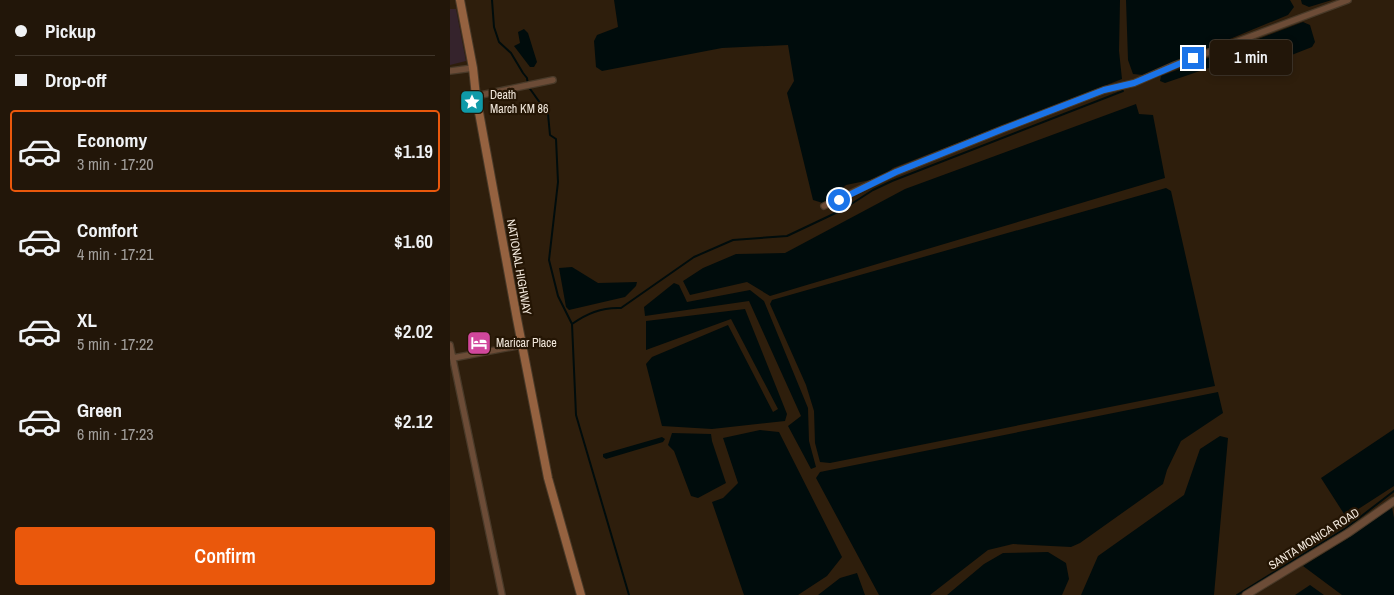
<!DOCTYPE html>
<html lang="en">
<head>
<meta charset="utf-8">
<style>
	:root { --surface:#221609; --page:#2e2317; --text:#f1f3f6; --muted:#a29f9c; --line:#3f352a; --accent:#ea580c }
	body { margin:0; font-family:"Archivo Narrow",sans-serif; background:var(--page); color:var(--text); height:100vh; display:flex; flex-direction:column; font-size:19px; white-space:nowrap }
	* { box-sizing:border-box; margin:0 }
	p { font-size:16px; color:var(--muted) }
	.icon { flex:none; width:28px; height:28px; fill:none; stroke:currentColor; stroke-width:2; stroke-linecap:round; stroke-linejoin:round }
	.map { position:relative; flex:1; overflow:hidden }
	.sheet { display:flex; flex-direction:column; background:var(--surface); width:450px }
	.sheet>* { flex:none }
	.top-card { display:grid; align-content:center; height:110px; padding:0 15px; background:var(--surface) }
	.end { position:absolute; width:22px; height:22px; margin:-11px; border:6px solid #1a73e8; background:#fff; box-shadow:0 0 0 2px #fff }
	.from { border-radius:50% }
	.bubble { position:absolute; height:35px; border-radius:5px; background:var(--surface); box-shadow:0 2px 8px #0003,0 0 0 1px var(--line); font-size:16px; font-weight:600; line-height:35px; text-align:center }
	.top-card b { display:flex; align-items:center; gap:18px; height:48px; font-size:19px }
	.top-card b+b { border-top:1px solid var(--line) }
	.top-card i { width:12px; height:12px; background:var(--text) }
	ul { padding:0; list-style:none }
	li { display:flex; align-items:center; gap:15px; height:82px; margin:0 10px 8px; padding:0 5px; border:2px solid transparent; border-radius:5px }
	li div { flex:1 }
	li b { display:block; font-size:19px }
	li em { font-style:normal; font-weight:600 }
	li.active { border-color:var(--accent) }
	li>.icon { width:45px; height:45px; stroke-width:1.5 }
	.cta { display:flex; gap:10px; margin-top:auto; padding:10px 15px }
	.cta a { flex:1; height:58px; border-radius:5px; background:var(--accent); color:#fff; font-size:20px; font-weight:600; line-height:58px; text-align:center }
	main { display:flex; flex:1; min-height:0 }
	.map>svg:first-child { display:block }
	.commercial { fill:#35232c }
	.water { fill:#000c0c }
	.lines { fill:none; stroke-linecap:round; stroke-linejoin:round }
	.stream { stroke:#000c0c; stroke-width:2 }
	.minor-casing { stroke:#493a29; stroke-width:8 }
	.tertiary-casing { stroke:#493a29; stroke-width:9 }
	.secondary-casing { stroke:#493a29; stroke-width:10 }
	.minor { stroke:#6c4c37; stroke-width:5.5 }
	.tertiary { stroke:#6c4c37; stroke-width:7 }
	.secondary { stroke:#956240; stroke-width:8 }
	.route { stroke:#1a73e8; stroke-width:6 }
	.labels { text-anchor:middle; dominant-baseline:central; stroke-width:4.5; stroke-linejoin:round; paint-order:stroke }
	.poi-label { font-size:12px; fill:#f2e8dc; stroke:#241504; text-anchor:start }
	.street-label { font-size:12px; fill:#f2e8dc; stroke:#241504 }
</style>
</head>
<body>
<main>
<section class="sheet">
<div class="top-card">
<b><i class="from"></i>Pickup</b>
<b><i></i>Drop-off</b>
</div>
<ul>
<li class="active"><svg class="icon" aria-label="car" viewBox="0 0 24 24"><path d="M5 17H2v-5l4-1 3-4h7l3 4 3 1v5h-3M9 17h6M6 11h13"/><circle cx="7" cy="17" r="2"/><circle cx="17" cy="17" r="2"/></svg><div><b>Economy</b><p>3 min · 17:20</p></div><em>$1.19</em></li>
<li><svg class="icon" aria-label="car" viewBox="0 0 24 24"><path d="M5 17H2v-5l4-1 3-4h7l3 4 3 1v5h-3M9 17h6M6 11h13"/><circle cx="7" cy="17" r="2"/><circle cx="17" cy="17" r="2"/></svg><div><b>Comfort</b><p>4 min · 17:21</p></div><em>$1.60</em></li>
<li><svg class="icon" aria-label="car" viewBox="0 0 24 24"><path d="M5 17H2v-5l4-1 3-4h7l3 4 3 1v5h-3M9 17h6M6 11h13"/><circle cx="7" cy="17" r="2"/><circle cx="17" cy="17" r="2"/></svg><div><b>XL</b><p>5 min · 17:22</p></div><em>$2.02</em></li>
<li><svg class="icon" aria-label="car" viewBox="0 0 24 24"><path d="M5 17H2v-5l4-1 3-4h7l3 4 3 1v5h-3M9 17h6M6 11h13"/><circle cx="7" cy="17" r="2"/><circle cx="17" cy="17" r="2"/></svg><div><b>Green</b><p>6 min · 17:23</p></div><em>$2.12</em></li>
</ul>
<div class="cta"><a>Confirm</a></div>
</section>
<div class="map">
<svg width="944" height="595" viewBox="0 0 944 595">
	<rect width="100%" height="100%" fill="#2e1e0c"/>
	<path class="commercial" d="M0,9H6L16,61L0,65Z"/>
	<path class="water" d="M164,0H670L669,51L672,79L443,168L430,178L396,185L376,204L363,200L337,93L344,81L338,45L272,48L152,71L146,67L144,41L147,35L168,27Z
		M676,0H840L844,7L838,15L693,75L683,74L678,60Z
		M851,0H882L859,7L852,4Z
		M853,22L860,25L865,42L862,47L793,74L787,71L779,61L715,83L710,81L711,76Z
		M74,29L78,33L87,62L84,67H80L64,46L70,43L68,32Z
		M686,104L689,114L703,115L715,178L320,296L297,282L240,295L233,281L253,268L286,254L335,253L455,189Z
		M716,188L721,191L765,386L380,463L370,462L365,443L364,411L356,385L320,304L322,300Z
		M122,267L148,283L187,282L186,286L175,297L119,310L116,307L109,268Z
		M224,283L229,285L237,302L300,290L314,301L358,408L359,441L366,467L361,469L338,426L351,416L299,301L195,316L194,307Z
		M295,309L337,414L335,421L262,429L212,426L196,364L202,357L278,325L323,412L328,409L281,319L196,350V321Z
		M768,392L773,413L731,441L717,470L713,484L630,543L621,547L563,544L538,550L480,595H429L366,478L370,472Z
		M944,429V486L896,517L871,478Z
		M310,430L329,432L392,557L377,576L348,595H294L262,502L273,498L288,483L273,438Z
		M222,433L261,434L262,441L276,483L248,498L241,496L224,451L218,445Z
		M770,436L778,438L764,595H631L648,556L734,495L750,449Z
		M212,437L215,439L213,442L156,459L153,457V454Z
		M942,507L944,518V595H892L853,566L897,539Z
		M598,552L616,563L619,579L612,595H497L534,564L553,553Z
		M407,573L415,595H368L390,578Z
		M860,585L874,595H845Z"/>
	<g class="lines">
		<path class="stream" d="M42,0L44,27L49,42L61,53L73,73L77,78L78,86L98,114L100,135L106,139L108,182L99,260L108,296L122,324L126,415L179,595
			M122,324C137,313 153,307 171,308L244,257L283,240L337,236L392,210L423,190L442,181L673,91
			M787,595L896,528L944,491"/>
		<defs>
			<path id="minor" d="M0,71L23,68
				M26,96L103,80
				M374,206L446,172L553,129L654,90L684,83L725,65L898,0
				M0,345L52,595
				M3,358L72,345"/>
			<path id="tertiary" d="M796,595L898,533L944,501"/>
			<path id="secondary" d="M10,0L23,68L26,96L67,319L98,478L131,595"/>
		</defs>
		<use href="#minor" class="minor-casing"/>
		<use href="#tertiary" class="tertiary-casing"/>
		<use href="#secondary" class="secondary-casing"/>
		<use href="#minor" class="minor"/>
		<use href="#tertiary" class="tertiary"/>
		<use href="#secondary" class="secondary"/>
	</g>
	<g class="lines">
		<path class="route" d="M389,200L446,172L553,129L654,90L684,83L743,58"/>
	</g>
	<defs>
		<symbol id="sight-square" viewBox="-11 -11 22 22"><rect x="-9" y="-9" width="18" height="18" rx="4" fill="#0f9aa8" stroke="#241504"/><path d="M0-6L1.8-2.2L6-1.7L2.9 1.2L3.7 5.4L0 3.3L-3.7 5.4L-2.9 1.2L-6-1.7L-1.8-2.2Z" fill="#fff"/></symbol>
		<symbol id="hotel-square" viewBox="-11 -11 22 22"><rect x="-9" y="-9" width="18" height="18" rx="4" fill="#d1479c" stroke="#241504"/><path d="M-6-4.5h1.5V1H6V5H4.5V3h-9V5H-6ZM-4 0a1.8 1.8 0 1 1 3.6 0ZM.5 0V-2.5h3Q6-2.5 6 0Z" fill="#fff"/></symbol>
	</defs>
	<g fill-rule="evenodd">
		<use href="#sight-square" x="8" y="88" width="28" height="28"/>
		<use href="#hotel-square" x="15" y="329" width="28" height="28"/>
	</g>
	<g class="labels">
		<g class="poi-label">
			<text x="40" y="95">Death<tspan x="40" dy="14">March KM 86</tspan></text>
			<text x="46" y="343">Maricar Place</text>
		</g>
		<g class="street-label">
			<text transform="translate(69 267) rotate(80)">NATIONAL HIGHWAY</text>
			<text transform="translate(864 539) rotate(-32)">SANTA MONICA ROAD</text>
		</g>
	</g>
</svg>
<i class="end from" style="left:389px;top:200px"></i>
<i class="end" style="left:743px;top:58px"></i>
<div class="bubble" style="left:760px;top:40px;width:82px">1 min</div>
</div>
</main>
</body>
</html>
